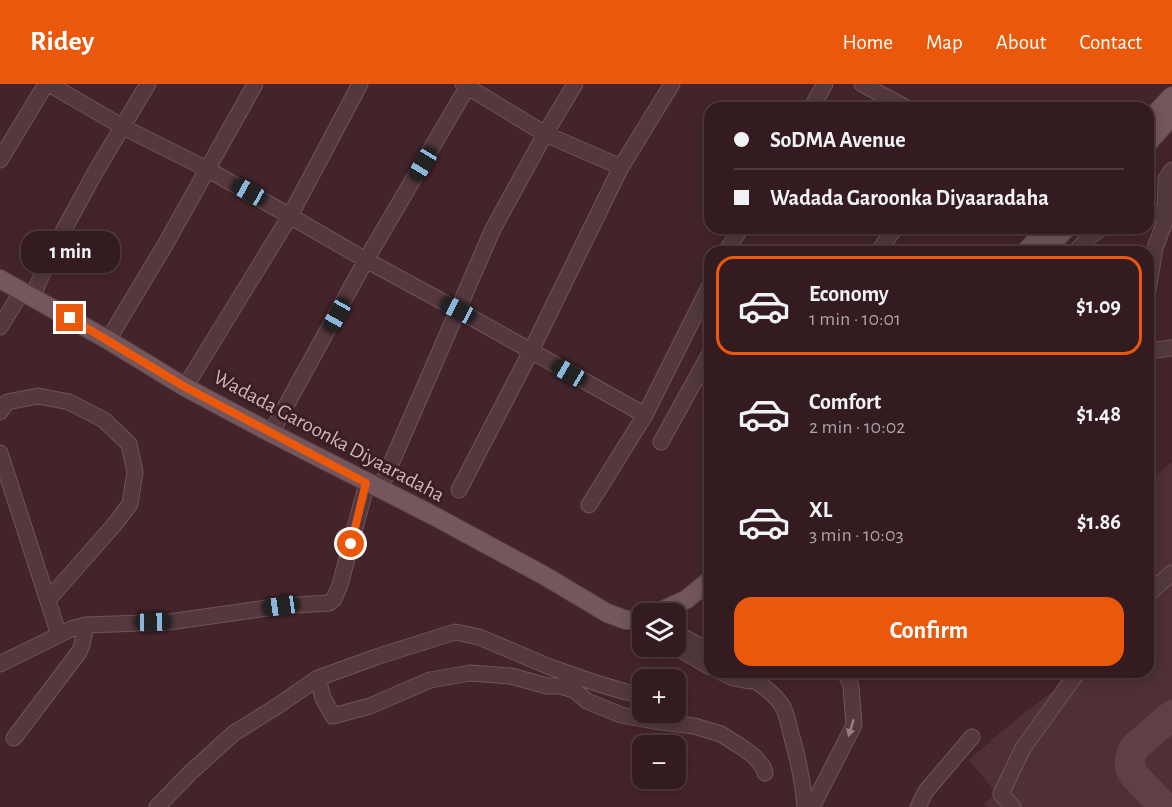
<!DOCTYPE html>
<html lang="en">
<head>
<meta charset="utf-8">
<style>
	:root { --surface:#331b20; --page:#3b2429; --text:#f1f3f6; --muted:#a9a1a5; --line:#4e393e; --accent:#ea580c }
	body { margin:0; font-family:"Alegreya Sans",sans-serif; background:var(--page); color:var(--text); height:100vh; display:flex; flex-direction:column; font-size:22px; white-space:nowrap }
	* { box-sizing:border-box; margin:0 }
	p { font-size:20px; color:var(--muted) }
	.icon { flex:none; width:33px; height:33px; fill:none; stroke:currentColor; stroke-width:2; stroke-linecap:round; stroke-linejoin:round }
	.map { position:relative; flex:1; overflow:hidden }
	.details { position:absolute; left:704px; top:162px; width:450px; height:432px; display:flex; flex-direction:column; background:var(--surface); border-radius:18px; box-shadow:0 3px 15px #0003,0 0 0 2px var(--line) }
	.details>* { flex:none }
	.top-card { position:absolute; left:704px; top:18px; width:450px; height:132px; border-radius:18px; box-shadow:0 3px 15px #0003,0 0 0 2px var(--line); display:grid; align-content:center; height:132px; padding:0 30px; background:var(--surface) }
	.buttons { position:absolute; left:632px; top:519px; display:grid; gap:12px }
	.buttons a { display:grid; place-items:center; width:54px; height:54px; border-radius:12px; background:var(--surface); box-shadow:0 3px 15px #0003,0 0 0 2px var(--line); font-size:30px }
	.end { position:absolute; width:27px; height:27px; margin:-14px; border:8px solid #ea580c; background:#fff; box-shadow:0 0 0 3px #fff }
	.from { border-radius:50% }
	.bubble { position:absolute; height:42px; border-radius:18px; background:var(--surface); box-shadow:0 3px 15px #0003,0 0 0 2px var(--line); font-size:20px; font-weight:600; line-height:42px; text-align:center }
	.car { position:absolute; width:18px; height:36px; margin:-18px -9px; border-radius:8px; box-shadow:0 0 4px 2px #0007; background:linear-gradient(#222 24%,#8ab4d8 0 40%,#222 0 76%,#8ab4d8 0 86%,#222 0) }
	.top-card b { display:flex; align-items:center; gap:21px; height:57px; font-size:22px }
	.top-card b+b { border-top:2px solid var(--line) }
	.top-card i { width:15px; height:15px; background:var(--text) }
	ul { padding:10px 0 0; list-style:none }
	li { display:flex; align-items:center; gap:18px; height:99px; margin:0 12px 9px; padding:0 18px; border:3px solid transparent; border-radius:18px }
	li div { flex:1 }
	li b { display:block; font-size:22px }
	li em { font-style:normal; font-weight:600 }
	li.active { border-color:var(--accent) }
	li>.icon { width:54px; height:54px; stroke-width:1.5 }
	.action { display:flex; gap:12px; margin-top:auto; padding:12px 30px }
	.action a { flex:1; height:69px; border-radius:18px; background:var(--accent); color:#fff; font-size:24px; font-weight:600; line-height:69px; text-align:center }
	header { display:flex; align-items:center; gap:36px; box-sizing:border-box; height:84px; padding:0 30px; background:var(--accent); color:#fff }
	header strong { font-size:28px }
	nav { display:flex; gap:33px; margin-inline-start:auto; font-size:21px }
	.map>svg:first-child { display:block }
	.airport { fill:#4e3036 }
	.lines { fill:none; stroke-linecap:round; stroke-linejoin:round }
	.taxiway { stroke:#5f4046; stroke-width:30 }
	.minor-casing { stroke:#6e5459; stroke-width:17 }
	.major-casing { stroke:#5a4044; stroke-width:20 }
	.minor { stroke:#53393e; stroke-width:15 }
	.major { stroke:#73575d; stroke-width:18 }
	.oneway { fill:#967e82 }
	.route { stroke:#ea580c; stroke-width:8 }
	.labels { text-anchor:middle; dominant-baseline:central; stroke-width:6; stroke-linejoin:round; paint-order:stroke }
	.street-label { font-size:21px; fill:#cdb6ba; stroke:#391e23 }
</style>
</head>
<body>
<header>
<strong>Ridey</strong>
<nav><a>Home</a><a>Map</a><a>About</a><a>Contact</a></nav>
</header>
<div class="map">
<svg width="1172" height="723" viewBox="0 0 1172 723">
	<rect width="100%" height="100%" fill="#44242b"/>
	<path class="airport" d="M1172,378V723H987L984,720L996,709L969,676L1002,647L1053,607L1065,588H1148V398Z"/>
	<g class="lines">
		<path class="taxiway" d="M1164,723L1133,690C1128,681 1129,671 1135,663L1172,631"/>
		<defs>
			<path id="minor" d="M49,0L123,43L207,85L290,132L366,176L458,226L645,331
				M463,0L545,50L621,83
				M862,0L907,24
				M811,24L825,0
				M0,76L46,0
				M1148,130L1172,126
				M726,168L741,144
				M878,168L895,144
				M1075,168L1089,153L1102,144
				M1148,207L1155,164L1165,137L1166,95L1172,86
				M32,213L54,164L96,87L148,0
				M0,243L22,207
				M108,256L165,161L255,0
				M1148,264L1157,266L1172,264
				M185,303L290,132L360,0
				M0,328L7,318L38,312L69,318L104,336L129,360L135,388L130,420L114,441L48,516
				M271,349L366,176L469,0
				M661,358L710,269
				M0,369L59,551
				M380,405L493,145L545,50L575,0
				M459,406L531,267L621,83L672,0
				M589,421L645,331L710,201
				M1148,510L1172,489
				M675,548L710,568
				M674,562L710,583
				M0,580L71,545L86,541L169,538L281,522L329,519L334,515L340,501L367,399
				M721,588L733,594L749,597
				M740,588C756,597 773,607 783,623C787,631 789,641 791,650C798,674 803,698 805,723
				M318,594L323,614L333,632L370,622L430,596L470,589L511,592L547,602H560L574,606L587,617L621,631L654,637L694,642L721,650L743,664L755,673L763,683L765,689
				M14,654L79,568L82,561L86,541
				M157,723L190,689L234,649L276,623L318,594L379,572L455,548L479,553L550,583L599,600L626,608L642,611
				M812,723L854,641L851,602L845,588
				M918,723L926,707L972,653
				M1013,723L1001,710L1023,664L1078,588"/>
			<path id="major" d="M1148,37L1172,12
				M1148,59L1172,32
				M1025,168L1047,144
				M1044,168L1067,144
				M0,195L108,256L185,303L271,349L436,433L545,492L607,529L626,536H642
				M654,530L687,515L710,496"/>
		</defs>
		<use href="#minor" class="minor-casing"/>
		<use href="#major" class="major-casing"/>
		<use href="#minor" class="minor"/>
		<use href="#major" class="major"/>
	</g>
	<defs><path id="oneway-solid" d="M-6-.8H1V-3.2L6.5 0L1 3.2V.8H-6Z" transform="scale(1.5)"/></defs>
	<use class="oneway" href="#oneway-solid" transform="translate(851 644) rotate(107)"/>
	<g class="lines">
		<path class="route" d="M70,234L185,303L366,399L351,460"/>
	</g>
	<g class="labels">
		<g class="street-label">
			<text transform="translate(329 352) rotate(28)">Wadada Garoonka Diyaaradaha</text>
		</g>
	</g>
</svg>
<div class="buttons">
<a><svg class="icon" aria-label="layers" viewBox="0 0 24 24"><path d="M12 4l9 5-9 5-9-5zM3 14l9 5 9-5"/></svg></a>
<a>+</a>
<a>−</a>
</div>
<i class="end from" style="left:351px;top:460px"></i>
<i class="end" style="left:70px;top:234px"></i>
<div class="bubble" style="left:21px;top:147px;width:99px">1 min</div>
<i class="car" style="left:423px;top:80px;rotate:211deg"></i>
<i class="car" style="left:249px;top:108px;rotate:299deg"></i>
<i class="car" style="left:458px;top:226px;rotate:298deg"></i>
<i class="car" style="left:337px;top:231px;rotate:209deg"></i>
<i class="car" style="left:569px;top:289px;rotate:300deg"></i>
<i class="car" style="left:281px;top:522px;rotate:262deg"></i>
<i class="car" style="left:153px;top:538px;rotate:89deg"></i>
<div class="top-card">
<b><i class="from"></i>SoDMA Avenue</b>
<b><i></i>Wadada Garoonka Diyaaradaha</b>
</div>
<section class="details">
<ul>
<li class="active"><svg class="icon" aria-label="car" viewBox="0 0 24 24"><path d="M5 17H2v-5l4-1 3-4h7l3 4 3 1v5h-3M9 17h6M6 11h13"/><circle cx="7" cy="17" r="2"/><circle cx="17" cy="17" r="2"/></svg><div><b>Economy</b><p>1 min · 10:01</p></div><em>$1.09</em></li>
<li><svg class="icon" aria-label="car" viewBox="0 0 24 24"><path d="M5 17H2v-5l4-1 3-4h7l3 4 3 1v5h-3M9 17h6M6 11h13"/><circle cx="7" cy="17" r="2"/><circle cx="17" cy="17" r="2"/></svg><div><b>Comfort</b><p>2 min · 10:02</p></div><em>$1.48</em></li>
<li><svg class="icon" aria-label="car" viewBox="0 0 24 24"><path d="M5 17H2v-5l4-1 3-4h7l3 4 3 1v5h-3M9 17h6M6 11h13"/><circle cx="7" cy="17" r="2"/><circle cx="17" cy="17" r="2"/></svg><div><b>XL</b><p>3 min · 10:03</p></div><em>$1.86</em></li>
</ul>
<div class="action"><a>Confirm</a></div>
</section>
</div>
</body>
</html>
